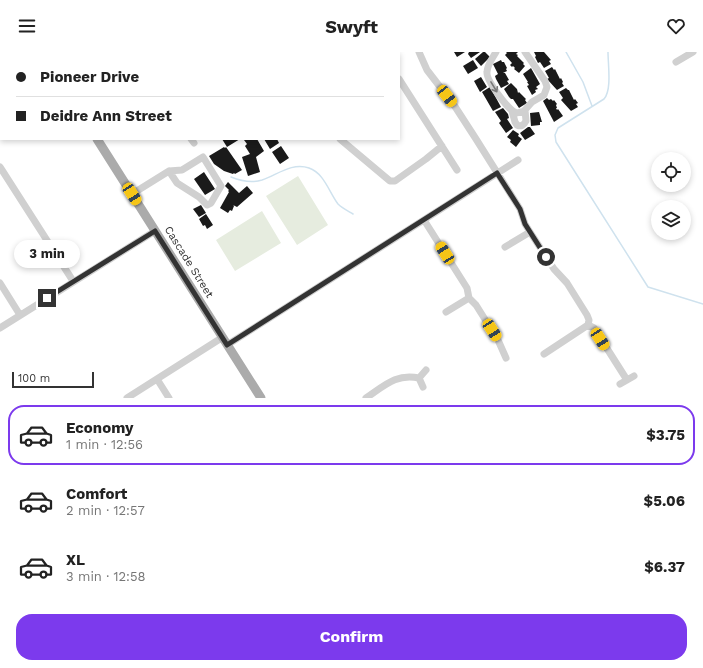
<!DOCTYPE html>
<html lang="en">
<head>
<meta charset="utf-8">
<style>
	:root { --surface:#fff; --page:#f2f2f2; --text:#222; --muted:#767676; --line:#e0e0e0; --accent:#7c3aed }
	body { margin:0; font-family:"Work Sans",sans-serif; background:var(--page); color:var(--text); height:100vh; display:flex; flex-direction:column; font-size:15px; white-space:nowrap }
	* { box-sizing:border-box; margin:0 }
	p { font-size:13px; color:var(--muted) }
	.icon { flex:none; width:22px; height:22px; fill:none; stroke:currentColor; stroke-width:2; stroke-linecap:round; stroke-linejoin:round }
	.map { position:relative; height:346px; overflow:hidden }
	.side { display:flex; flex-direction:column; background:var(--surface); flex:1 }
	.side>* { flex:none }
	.hud { position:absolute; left:0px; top:0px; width:400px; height:88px; box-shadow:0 2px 6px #0003; display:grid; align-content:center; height:88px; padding:0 16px; background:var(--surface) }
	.tools { position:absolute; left:651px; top:100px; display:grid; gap:8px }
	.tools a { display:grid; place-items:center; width:40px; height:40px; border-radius:50%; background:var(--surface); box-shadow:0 2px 6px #0003; font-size:20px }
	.scale { position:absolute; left:12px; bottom:10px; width:82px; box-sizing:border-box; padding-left:4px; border:2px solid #333; border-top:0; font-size:11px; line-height:14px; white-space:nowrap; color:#333; -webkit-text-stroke:3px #fff; paint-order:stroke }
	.end { position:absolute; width:18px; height:18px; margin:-9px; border:5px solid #333; background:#fff; box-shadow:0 0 0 2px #fff }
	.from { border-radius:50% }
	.bubble { position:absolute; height:28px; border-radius:14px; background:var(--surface); box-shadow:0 2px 6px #0003; font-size:13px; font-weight:700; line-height:28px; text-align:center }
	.car { position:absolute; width:12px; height:24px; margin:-12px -6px; border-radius:5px; box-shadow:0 0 3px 1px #0007; background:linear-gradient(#f5c518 24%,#345 0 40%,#f5c518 0 76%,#345 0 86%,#f5c518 0) }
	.hud b { display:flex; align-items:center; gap:14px; height:38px; font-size:15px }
	.hud b+b { border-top:1px solid var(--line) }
	.hud i { width:10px; height:10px; background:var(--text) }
	ul { padding:7px 0 0; list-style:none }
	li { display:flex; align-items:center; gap:12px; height:60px; margin:0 8px 6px; padding:0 8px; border:2px solid transparent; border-radius:16px }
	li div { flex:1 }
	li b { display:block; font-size:15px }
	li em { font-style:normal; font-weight:700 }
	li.active { border-color:var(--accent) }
	li>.icon { width:36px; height:36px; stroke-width:1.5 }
	.primary-button { display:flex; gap:8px; margin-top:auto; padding:8px 16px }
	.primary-button a { flex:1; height:46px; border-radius:16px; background:var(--accent); color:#fff; font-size:16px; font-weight:700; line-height:46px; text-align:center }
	header { display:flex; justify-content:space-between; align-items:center; height:52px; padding:0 16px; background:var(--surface); font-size:18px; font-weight:700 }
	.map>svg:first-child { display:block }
	.green { fill:#e6ecdf }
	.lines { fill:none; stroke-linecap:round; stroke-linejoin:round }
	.stream { stroke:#cfe2ee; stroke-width:1.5 }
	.building { fill:#1a1a1a }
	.minor { stroke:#d0d0d0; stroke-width:7 }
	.major { stroke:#ababab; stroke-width:9 }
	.oneway { stroke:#7a7a7a }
	.route { stroke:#333; stroke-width:5 }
	.labels { text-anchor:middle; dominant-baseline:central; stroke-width:4; stroke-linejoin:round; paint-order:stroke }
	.street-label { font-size:11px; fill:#333; stroke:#fff }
</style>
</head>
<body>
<header><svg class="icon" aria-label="menu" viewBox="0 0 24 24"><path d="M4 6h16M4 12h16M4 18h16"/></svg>Swyft<svg class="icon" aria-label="heart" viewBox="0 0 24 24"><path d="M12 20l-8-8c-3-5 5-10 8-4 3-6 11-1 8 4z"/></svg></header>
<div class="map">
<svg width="703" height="346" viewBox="0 0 703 346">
	<rect width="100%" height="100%" fill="#fff"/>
	<path class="green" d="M298,124L328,173L297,193L266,144Z
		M262,159L281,191L235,219L216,188Z"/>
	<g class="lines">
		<path class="stream" d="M566,0L583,30L592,54
			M608,0C608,13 612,38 604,47L558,76L555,83L556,90L648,235L703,252
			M231,125C241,129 252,131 262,128C277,123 292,110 309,116C324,121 329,140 338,152C342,156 348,159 353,162"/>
	</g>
	<path class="building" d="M454,0H465L457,5Z
		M469,0H480L471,6L468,2Z
		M483,0H485L490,5L481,14L475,7Z
		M506,0H518L516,2L518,3L517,4L524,11L523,12L525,14L519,21L514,17L515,16L513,14L512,15L510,13L512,11L505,3L507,1Z
		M534,0H544L551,8L549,9L551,12L544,16L540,10L538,11L535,5L536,4Z
		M473,8L478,16L468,22L463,14Z
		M501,8L502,10H504L507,16L506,17L507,19L503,21H505L509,28L507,29L509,32L501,36L496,27L495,24L498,22L493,12Z
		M552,15L554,18L555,17L560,27L561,26L563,30L562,31L564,34L557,38L547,27L549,26L545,19Z
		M531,16L540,32L536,35L538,37L535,38L536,40L532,43L527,34L529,33L527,30H528L523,22Z
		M481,25L487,35L480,40L474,29Z
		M511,31L517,37L518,41L519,40L526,47L525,48L527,51L519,56L513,47H511L509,45L504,37Z
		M490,35L501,55L493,59L482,40Z
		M566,36L568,38H569L574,48L575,47L578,51L576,52L578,55L571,59L561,48L563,46L559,40Z
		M547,46L549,48L551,47L553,49L554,48L557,52L556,53L557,56H556L557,58L558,57L563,64L554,70L543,49Z
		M503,56L508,62L509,66L507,67L513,76L506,81L499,71L501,69L495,60Z
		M539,60L542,70H540V73L531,74L530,61Z
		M528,75H530L535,82L525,88L520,81Z
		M513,78L519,82L518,84L522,87L516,95L510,90L511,88L507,85Z
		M222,87H240L227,95Z
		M246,87H257L264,99L256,105L260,120L248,124L242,105L250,102L245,94L247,92L244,88Z
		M264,87H277L279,91L270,97Z
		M281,94L289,106L280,112L272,100Z
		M224,95L225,96L226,95L242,118L235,122L234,121L233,122L224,119L214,112L209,104Z
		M204,120L215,137L205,143L194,127Z
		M228,130L239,141L247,134L253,141L237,155L233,153L234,154L232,159L230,158L228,161L220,156L229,140L228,139L229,138L225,134Z
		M201,153L206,161L199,165L193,157Z
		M206,162L213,173L207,177L205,173L203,174L199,167Z"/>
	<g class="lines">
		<path class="minor" d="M41,0L42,1
			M135,0L136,1
			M199,0V1
			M286,0L287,1
			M328,0L329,1
			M382,0V1
			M419,0L427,18L454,53L476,87L520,157L525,172L530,180L554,217L567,231L587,263L589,268L588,273L544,302
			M496,0C493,5 487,13 487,20C486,28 509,60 517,61L524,59L532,50L544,43L547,35L545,29L525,0
			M52,1L53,0
			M209,1V0
			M347,1L349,0
			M676,10L693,0
			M399,27L457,118
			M0,34L1,33
			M512,59L515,70L517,73C521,75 524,73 526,69L525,58
			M191,87L194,91
			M340,87L384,124L390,129H395L426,107L442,94
			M0,115L73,229
			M132,142L169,119L182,118L203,105L221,134L211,151L207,153L199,145L177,131L169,119
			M424,168L467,236L469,246L476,253L498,288L506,306
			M505,195L530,180
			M0,231L20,263
			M446,260L469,246
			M588,273L594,276L627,328
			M0,276L155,179
			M227,293L518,108
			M157,327L169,346
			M620,332L634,324
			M423,335L419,326L426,318
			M127,346L223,285
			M366,346C384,334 396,321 419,326"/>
		<path class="major" d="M97,87L261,346"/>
	</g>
	<defs><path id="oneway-shaft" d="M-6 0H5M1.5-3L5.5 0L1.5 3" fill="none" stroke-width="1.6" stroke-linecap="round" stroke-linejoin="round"/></defs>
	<use class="oneway" href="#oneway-shaft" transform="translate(494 35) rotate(59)"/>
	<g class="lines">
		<path class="route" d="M47,246L155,179L227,293L497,121L520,157L525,172L546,205"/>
	</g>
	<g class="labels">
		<g class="street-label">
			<text transform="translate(189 210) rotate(58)">Cascade Street</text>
		</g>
	</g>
</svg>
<div class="tools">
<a><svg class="icon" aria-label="locate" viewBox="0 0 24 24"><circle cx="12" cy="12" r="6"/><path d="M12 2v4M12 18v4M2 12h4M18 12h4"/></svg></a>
<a><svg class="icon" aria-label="layers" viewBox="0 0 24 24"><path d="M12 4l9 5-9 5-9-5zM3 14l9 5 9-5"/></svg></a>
</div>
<div class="scale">100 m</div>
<i class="end from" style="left:546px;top:205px"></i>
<i class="end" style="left:47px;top:246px"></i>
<div class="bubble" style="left:14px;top:188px;width:66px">3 min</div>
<i class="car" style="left:447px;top:44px;rotate:142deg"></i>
<i class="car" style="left:132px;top:142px;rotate:147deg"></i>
<i class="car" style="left:445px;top:201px;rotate:328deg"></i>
<i class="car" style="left:492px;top:278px;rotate:147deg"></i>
<i class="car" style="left:600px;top:287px;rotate:147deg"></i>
<div class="hud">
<b><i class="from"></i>Pioneer Drive</b>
<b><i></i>Deidre Ann Street</b>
</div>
</div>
<section class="side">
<ul>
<li class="active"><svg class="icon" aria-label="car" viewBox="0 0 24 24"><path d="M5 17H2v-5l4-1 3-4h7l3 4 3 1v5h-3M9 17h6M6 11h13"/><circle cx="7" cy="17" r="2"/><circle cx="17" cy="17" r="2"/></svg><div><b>Economy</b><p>1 min · 12:56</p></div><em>$3.75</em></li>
<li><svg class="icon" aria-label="car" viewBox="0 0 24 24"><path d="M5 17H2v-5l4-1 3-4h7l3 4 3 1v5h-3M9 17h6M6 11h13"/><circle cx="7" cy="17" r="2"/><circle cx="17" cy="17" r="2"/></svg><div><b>Comfort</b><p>2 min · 12:57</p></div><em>$5.06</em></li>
<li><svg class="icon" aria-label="car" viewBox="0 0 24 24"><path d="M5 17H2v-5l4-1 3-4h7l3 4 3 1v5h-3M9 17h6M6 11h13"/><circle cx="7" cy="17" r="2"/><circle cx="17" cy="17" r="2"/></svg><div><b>XL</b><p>3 min · 12:58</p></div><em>$6.37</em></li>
</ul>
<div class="primary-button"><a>Confirm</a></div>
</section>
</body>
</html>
